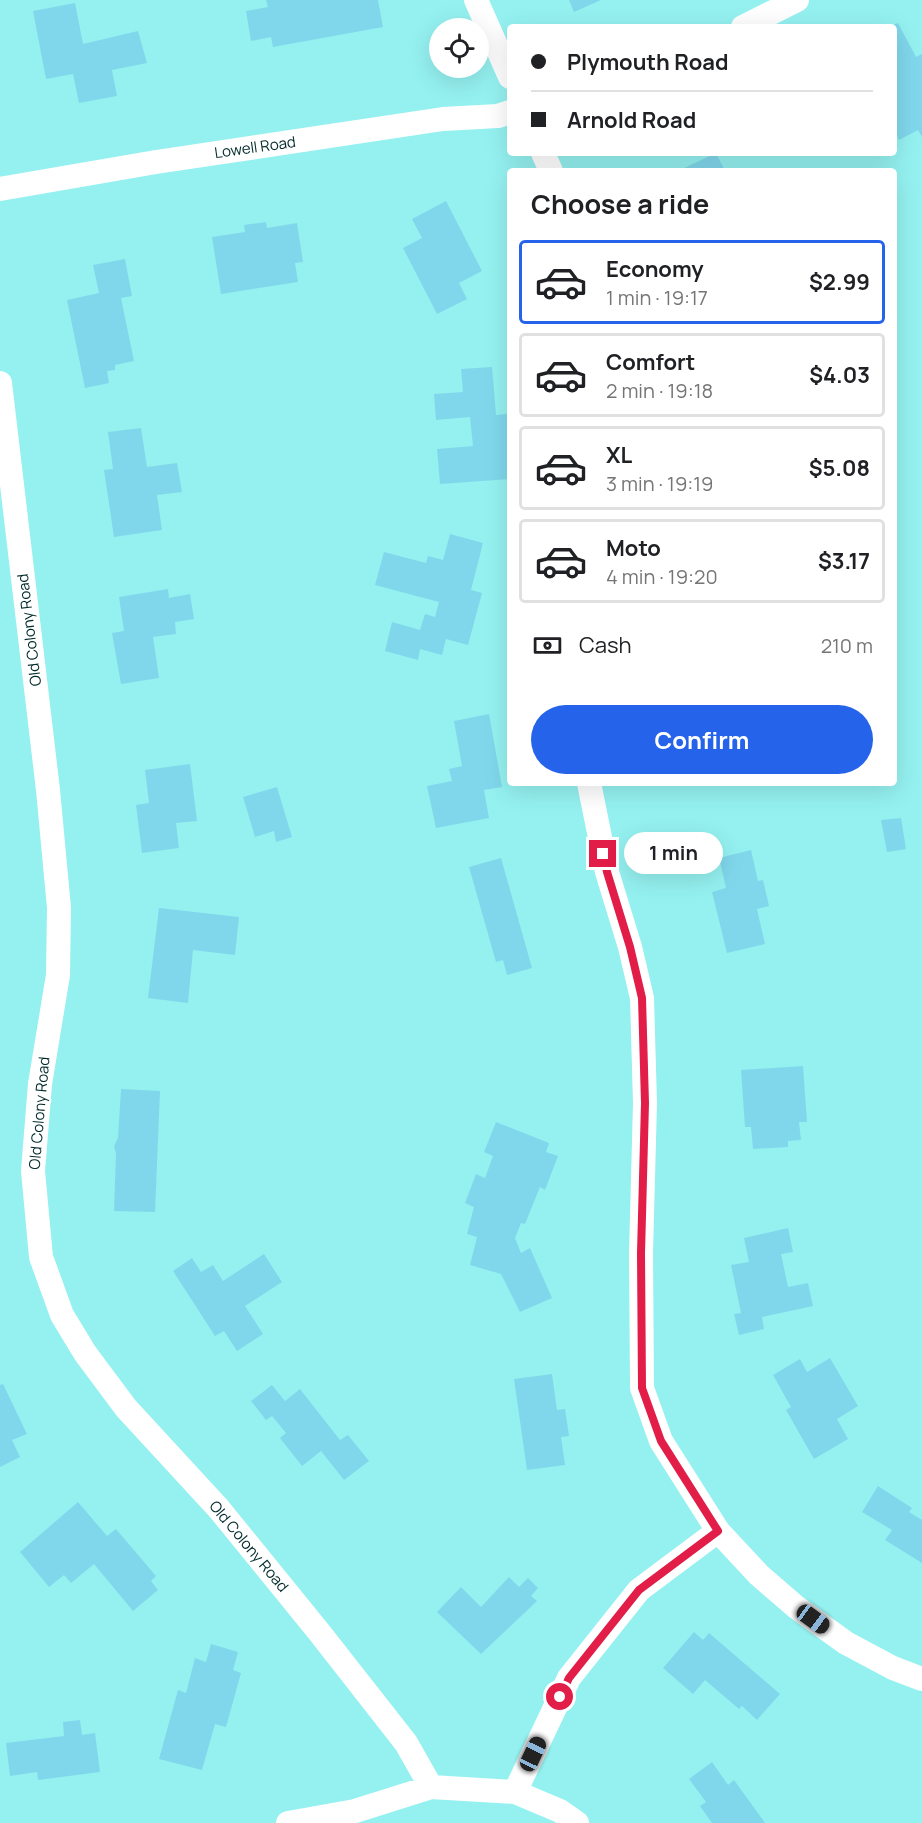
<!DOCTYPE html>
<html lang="en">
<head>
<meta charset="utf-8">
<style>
	:root { --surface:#fff; --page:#f6f6f6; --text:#202124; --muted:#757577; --line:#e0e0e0; --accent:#2563eb }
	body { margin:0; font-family:Manrope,sans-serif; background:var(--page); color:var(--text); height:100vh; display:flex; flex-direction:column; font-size:22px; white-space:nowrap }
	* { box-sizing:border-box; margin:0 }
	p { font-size:20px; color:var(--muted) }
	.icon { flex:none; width:33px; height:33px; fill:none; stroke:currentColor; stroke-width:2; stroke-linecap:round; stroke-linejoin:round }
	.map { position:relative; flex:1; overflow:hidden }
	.sheet { position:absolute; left:507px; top:168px; width:390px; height:618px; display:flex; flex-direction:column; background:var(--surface); border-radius:6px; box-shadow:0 6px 24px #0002 }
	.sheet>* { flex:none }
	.top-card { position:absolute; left:507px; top:24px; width:390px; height:132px; border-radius:6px; box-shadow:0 6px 24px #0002; display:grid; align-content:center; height:132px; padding:0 24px; background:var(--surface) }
	.controls { position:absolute; left:429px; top:18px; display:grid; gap:12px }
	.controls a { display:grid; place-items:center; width:60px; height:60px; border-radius:50%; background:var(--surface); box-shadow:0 6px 24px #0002; font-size:30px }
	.end { position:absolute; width:27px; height:27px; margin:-14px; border:8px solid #e11d48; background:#fff; box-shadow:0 0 0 3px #fff }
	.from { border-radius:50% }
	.bubble { position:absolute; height:42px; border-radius:21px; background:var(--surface); box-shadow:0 6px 24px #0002; font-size:20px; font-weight:700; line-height:42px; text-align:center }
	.car { position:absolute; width:18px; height:36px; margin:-18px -9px; border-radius:8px; box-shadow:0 0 4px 2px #0007; background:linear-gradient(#222 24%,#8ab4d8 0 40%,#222 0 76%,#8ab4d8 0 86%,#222 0) }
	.top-card b { display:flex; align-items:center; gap:21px; height:57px; font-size:22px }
	.top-card b+b { border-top:2px solid var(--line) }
	.top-card i { width:15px; height:15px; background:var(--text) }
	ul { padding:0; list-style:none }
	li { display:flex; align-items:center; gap:18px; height:84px; margin:0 12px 9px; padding:0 12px; border:3px solid var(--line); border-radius:6px }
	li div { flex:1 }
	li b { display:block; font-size:22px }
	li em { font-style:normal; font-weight:700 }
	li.active { border-color:var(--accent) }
	li>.icon { width:54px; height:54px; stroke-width:1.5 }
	h2 { padding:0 24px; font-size:27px; line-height:72px }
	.pay { display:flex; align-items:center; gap:15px; height:66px; padding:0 24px; font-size:22px }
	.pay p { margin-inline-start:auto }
	.primary-button { display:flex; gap:12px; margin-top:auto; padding:12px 24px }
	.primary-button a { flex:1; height:69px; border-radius:36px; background:var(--accent); color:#fff; font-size:24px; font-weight:700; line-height:69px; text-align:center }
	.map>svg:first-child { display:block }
	.building { fill:#80d7eb }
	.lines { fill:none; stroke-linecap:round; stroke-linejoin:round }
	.street { stroke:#fff; stroke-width:24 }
	.route { stroke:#e11d48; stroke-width:8 }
	.labels { text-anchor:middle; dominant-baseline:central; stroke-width:4.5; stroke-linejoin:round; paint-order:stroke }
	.street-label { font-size:15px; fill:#002929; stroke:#fff }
</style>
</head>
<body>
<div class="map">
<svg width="922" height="1823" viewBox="0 0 922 1823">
	<rect width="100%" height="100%" fill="#94f1f0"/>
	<path class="building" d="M266,0H378L383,27L273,47L271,37L251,41L246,11L268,7Z
		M569,0H601L574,12Z
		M75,3L83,44L138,31L147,63L112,70L117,96L79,103L73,74L46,79L33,11Z
		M898,23L916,57L922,54V137L918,130L899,140L894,130V27H889Z
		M716,153L725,171H678Z
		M446,201L482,271L459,283L467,299L437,314L403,248L422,238L412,219Z
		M266,222L267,228L297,223L303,262L295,263L298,282L221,294L212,237L245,232L244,225Z
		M125,259L132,296L121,298L134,361L115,365V370L107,371L109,383L85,388L67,300L99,293L93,265Z
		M492,367L496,415L507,414L510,479L440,484L437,449L473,446L470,417L436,420L434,394L463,392L461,369Z
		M141,428L147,467L177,463L182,492L157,495L162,530L114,537L104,470L113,469L108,432Z
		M450,534L483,543L471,590L482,593L468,645L446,639L442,655L420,649L418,660L385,651L392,622L420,630L425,614L435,617L439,602L375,585L384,552L426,563L428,556L443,560Z
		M168,589L169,598L190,594L194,619L175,622L176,634L153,637L159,678L121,684L112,633L124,631L119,597Z
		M489,714L502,787L484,790L489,818L436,828L427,786L452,781L449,769L462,766L454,721Z
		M190,764L197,821L176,823L179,848L142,853L136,805L149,803L145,770Z
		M277,787L292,837L276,842L274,831L255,837L243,797Z
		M901,818L906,849L887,852L881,820Z
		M751,850L758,881L763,880L769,906L757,909L765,944L727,953L712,892L726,888L719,858Z
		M501,858L532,968L507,975L503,960L496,962L469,867Z
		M159,908L239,917L235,955L193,950L188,1003L148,998Z
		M803,1066L807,1122H799L801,1140L788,1141V1147L753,1149L751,1127H745L741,1070Z
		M121,1089L160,1091L155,1212L114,1211L116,1154L114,1146L118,1138Z
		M496,1122L549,1143L546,1152L558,1156L545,1190L540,1187L525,1224L521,1223L515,1238L521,1253L530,1248L552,1298L520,1312L501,1274L470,1265L477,1237L467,1234L474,1207L465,1203L476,1174L485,1178L493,1156L484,1152Z
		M788,1228L793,1252L781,1254L788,1287L808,1283L813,1306L762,1317L764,1329L739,1335L734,1314L741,1313L731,1265L749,1262L744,1238Z
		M264,1254L282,1282L245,1306L263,1334L237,1351L224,1331L215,1336L173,1271L192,1258L201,1272L213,1265L223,1281Z
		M830,1358L858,1406L837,1419L848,1439L814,1459L786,1410L791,1407L773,1375L800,1359L807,1372Z
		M552,1374L557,1410L565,1409L569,1436L561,1437L565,1465L527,1470L514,1379Z
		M3,1384L27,1434L12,1440L20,1457L0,1467V1385Z
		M272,1385L285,1401L300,1389L340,1440L348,1435L369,1461L344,1480L321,1451L302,1466L280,1438L286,1433L272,1416L266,1420L251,1401Z
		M878,1486L912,1508L909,1512L922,1520V1563L885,1540L892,1530L862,1512Z
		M78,1502L107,1536L116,1529L156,1576L151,1581L158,1590L133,1611L94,1564L71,1583L64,1575L49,1587L20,1552Z
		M509,1577L519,1587L528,1578L538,1588L531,1596L537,1601L481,1654L437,1612L461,1587L481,1607Z
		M694,1632L703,1640L709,1633L780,1694L757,1720L742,1706L739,1709L705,1680L693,1694L663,1668Z
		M211,1644L238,1652L233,1670L241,1673L226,1727L215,1724L202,1770L159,1759L178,1690L186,1693L195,1658L206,1662Z
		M80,1720L82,1735L95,1733L100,1772L38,1780L37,1772L10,1776L6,1743L64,1736L63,1722Z
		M712,1762L728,1785L734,1780L765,1823H712L700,1806L706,1802L689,1779Z"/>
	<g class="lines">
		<path class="street" d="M476,0L510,77
			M743,27L797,0
			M543,153L551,171
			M0,189L156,162L443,119L498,116L510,112
			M0,383L48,790L59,908L58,975L40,1084L33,1171L41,1257L62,1315L85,1353L126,1408L219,1509L319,1632L406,1743L431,1787
			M589,783L607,872L630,947L642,998L645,1103L641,1253L642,1388L661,1441L718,1531L759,1575L796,1607L846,1643L893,1668L922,1679
			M515,1792L560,1811L577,1823
			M288,1823L355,1811L431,1787L515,1792L569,1678L639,1590L718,1531"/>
	</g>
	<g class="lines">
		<path class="route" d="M560,1697L569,1678L639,1590L718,1531L661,1441L642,1388L641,1253L645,1103L642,998L630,947L607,872L603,854"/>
	</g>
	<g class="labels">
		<g class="street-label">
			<text transform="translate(255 147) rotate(-8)">Lowell Road</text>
			<text transform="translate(29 630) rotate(-97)">Old Colony Road</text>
			<text transform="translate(39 1113) rotate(-85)">Old Colony Road</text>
			<text transform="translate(249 1546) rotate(50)">Old Colony Road</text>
		</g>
	</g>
</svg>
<div class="controls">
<a><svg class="icon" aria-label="locate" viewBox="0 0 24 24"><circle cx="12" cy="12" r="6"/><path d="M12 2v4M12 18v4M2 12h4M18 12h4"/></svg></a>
</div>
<i class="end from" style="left:560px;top:1697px"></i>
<i class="end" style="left:603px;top:854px"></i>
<div class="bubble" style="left:624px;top:832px;width:99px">1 min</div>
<i class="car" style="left:813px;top:1619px;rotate:126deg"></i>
<i class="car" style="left:533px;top:1754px;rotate:25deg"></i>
<div class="top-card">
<b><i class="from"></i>Plymouth Road</b>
<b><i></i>Arnold Road</b>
</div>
<section class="sheet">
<h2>Choose a ride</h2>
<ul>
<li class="active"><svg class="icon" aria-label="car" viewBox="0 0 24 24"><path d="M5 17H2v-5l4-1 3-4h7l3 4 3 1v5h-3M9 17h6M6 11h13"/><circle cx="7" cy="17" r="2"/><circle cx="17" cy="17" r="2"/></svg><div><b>Economy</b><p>1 min · 19:17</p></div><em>$2.99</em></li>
<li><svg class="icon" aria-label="car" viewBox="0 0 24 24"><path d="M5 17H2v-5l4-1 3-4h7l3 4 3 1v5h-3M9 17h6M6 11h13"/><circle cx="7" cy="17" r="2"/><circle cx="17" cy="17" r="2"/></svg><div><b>Comfort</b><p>2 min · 19:18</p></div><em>$4.03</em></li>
<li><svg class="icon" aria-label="car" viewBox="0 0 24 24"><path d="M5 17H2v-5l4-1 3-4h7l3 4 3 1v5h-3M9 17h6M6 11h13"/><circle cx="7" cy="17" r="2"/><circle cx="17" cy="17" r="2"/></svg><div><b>XL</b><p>3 min · 19:19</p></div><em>$5.08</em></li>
<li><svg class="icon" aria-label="car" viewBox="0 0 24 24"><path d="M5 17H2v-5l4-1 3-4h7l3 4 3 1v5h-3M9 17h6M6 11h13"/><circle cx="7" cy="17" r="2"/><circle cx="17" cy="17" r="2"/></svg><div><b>Moto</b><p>4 min · 19:20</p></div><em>$3.17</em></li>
</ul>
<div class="pay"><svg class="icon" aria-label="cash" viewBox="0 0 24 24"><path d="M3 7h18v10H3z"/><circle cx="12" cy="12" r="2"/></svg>Cash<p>210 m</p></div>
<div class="primary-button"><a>Confirm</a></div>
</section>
</div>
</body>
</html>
